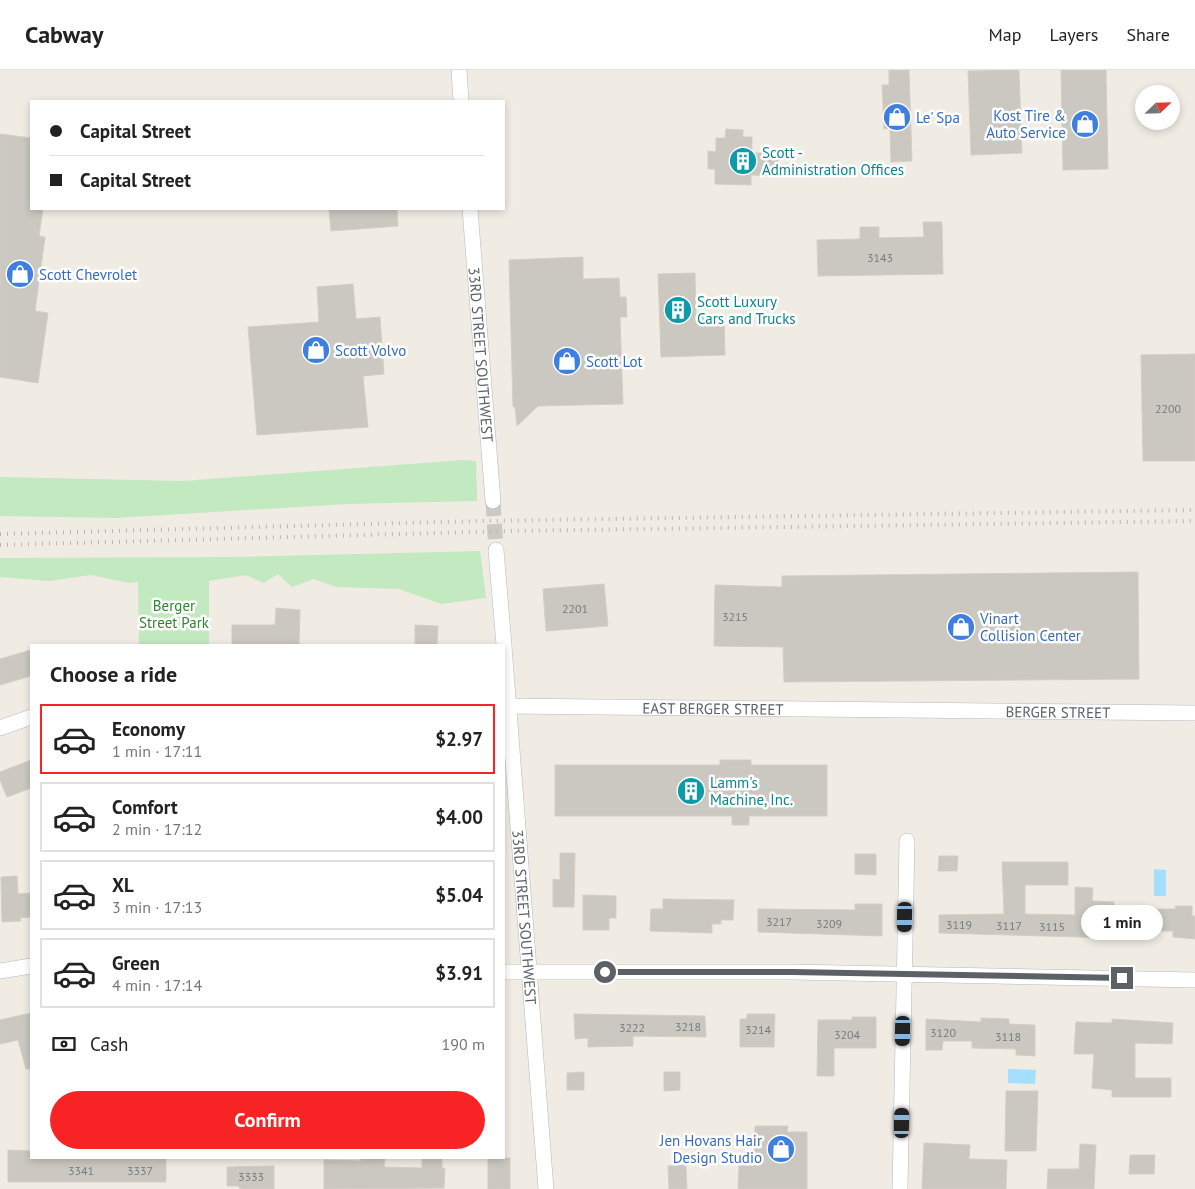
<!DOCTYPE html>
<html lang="en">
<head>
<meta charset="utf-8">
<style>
	:root { --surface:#fff; --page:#f6f6f6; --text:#222; --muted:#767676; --line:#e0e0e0; --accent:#f72325 }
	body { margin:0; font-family:"PT Sans",sans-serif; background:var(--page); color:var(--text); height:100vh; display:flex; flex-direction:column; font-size:19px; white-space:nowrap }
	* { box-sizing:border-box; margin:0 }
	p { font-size:16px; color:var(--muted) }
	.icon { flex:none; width:28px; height:28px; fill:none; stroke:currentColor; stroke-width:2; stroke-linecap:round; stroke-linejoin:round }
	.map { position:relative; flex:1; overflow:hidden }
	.side { position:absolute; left:30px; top:574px; width:475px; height:515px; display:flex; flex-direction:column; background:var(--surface); border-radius:0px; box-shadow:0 2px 8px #0003 }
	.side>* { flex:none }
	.hud { position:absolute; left:30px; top:30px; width:475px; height:110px; border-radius:0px; box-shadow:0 2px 8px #0003; display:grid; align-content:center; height:110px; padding:0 20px; background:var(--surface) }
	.needle { width:32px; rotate:67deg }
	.controls { position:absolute; left:1135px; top:15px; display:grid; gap:10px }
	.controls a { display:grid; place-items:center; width:45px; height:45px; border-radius:50%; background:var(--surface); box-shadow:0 2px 8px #0003; font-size:25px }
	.end { position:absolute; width:22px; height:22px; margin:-11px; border:6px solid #5c6166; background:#fff; box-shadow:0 0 0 2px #fff }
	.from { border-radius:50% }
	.bubble { position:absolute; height:35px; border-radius:18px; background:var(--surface); box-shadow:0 2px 8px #0003; font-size:16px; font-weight:700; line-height:35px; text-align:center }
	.car { position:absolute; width:15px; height:30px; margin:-15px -8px; border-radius:6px; box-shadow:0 0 4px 1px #0007; background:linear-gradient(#222 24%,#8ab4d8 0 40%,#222 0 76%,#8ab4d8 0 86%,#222 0) }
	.hud b { display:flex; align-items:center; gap:18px; height:48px; font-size:19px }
	.hud b+b { border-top:1px solid var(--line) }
	.hud i { width:12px; height:12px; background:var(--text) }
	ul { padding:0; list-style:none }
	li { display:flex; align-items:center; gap:15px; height:70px; margin:0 10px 8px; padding:0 10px; border:2px solid var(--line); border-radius:0px }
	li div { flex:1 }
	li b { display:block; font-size:19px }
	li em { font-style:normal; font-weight:700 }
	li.on { border-color:var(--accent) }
	li>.icon { width:45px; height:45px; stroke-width:1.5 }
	h2 { padding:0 20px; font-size:22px; line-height:60px }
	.pay { display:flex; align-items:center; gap:12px; height:55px; padding:0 20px; font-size:19px }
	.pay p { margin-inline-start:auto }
	.action { display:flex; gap:10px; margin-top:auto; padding:10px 20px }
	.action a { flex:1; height:58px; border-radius:30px; background:var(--accent); color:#fff; font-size:20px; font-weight:700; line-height:58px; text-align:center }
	header { display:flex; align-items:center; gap:30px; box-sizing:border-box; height:70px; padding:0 25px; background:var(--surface); border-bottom:1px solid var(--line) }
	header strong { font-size:24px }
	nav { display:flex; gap:28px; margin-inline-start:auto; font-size:18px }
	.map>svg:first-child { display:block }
	.green { fill:#c2e9bf }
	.water { fill:#a5dfff }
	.building { fill:#cbc7c1; stroke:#d5cec2 }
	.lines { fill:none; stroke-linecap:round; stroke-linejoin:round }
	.street-tunnel { stroke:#cbc9c4; stroke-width:15; stroke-dasharray:15 8; stroke-linecap:butt }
	.street-casing { stroke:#b5b8bc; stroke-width:16 }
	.street { stroke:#fff; stroke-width:15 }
	.rail { stroke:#b4b5b6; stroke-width:4; stroke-dasharray:1 6; stroke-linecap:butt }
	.route { stroke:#5c6166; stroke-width:6 }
	.labels { text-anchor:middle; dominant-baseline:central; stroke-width:5; stroke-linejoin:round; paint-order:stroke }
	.number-label { font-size:12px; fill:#787a7d }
	.shop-label { font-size:15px; fill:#366cbe; stroke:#fff; text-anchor:start }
	.culture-label { font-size:15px; fill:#0d838f; stroke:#fff; text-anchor:start }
	.street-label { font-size:15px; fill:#5c6166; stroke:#fff }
	.park-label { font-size:15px; fill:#30842e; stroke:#fff }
</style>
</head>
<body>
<header>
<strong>Cabway</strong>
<nav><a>Map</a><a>Layers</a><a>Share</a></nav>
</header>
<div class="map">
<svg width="1195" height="1119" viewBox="0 0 1195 1119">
	<rect width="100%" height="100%" fill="#f0ece4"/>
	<path class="green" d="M463,390L476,391L477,431L347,434L116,448L0,446V407L183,411Z
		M480,481L486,528L441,534L399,519L336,517L314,509L292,517L278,504L264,513L246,505L209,511V575H139L138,512L129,513L91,505L49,511L0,507V488L232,487Z"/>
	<path class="water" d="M1154,799L1166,800V826H1154Z
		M1008,999L1036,1000L1035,1014L1008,1013Z"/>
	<path class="building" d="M889,0H909L912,91L891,92L890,58L884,59L883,35L882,15H889Z
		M1019,0L1022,83L971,85L968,1Z
		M1061,0H1106L1108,99L1063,100Z
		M726,59L743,60V67H752V83H779L778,106L751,105V115L715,114V99H708V81L716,82V68H725Z
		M0,64L31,68V139H43L39,166L45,167L35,241L48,243L38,313L0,307Z
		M329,139H397L398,156L331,161Z
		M923,152H942L943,204L818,206L817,170L860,169V157H879V168L924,167Z
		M583,187V209L619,208L620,227H626L627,247H620L623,334L538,336L517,356L515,337H513L509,190Z
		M695,203L696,246L724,245L725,285L661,287L658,204Z
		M353,214L356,249L380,247L384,304L363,306L368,357L257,365L248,257L319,252L317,217Z
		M1195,284V391H1143L1141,285Z
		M1138,502L1139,609L784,612L783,577L714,576L715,515L782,517V506Z
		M604,514L608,556L546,561L543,519Z
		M276,538L300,540L299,575H232V555H275Z
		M415,555L438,556L437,575H415Z
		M31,580V606L0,615V589Z
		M31,690V718L7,727L0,710V702Z
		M720,690H751V695H827V746H749V755H732V746H555V695H720Z
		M560,783H575L574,837H553V809L560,810Z
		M855,784H876V805L855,804Z
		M939,786H958L957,801H938Z
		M1002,792H1068V815H1025V844L1075,845V817L1093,818L1092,831L1114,832L1115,868L939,863V845L1004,844Z
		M17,806L18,824L31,823V847L20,848L21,851L2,852L1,807Z
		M583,825L616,826V848H609V860H583Z
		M663,829L734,830L733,850H721V854H712V863L650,861L651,839H663Z
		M855,834H882V866L758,862V839L855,840Z
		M1175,836H1192V846H1195V869L1173,867V861H1144L1145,839H1176Z
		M31,943V999H26L18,970L0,974V950Z
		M574,944L705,946L706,967L633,966V976L588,977V968L575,969Z
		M747,944H775L774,977H740V949H747Z
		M852,947H876V978H834V1006H817L818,950H852Z
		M981,948L1009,949V954L1035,955V986L1016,985V979L972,978V971H943L942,980H926V949L981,952Z
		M1112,949L1173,953L1172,974L1135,973V1008H1171V1027H1112V1020L1092,1018L1094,984H1074L1076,952L1112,953Z
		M584,1002V1020H567V1003Z
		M664,1002H680V1020L664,1021Z
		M1006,1021H1038L1036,1081H1005Z
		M755,1056H788L787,1062H807V1119H738L739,1095H754Z
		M924,1073L970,1075L969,1089L1007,1090L1006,1119H922Z
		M1080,1074L1096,1075L1094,1119H1047L1048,1099H1079Z
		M8,1080L31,1081V1088H166V1112H8Z
		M1130,1085H1155L1154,1104H1129Z
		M361,1088H385L384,1097L422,1098V1089H442V1098H445L444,1118L324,1119V1090L361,1091Z
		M488,1088H510V1119H488Z
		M686,1095L687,1119H669L668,1096Z
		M274,1096V1119H245L239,1118V1116H227V1097Z"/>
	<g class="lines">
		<path class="street-tunnel" d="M493,431L496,480"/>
		<defs>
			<g id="street">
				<path d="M459,0L461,31"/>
				<path id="s1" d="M470,139L493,431"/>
				<path d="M496,480L504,575"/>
				<path id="s2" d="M504,576L546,1119"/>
				<path id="s3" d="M504,636L1195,643"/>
				<path d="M0,658L31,647"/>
				<path d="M0,901L31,896"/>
				<path d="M504,902H792L1195,910"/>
				<path d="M900,1119L907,771"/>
			</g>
		</defs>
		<use href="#street" class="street-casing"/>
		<use href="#street" class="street"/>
		<path class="rail" d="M0,464L478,451L1195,440
			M0,475L509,461L1195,451"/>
	</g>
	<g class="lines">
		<path class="route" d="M605,902H792L1122,908"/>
	</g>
	<defs>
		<symbol id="shop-disc" viewBox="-11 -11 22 22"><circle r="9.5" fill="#3f7fe0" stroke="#fff"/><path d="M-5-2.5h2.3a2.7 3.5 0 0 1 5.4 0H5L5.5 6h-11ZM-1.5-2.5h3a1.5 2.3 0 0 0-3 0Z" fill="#fff"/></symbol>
		<symbol id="building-disc" viewBox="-11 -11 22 22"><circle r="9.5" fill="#0f9aa8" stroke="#fff"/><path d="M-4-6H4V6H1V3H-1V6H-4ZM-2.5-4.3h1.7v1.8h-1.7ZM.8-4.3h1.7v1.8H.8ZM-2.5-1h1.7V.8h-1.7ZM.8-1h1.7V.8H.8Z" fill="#fff"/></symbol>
	</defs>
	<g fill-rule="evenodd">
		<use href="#shop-disc" x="881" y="31" width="32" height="32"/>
		<use href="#shop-disc" x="1069" y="38" width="32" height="32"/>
		<use href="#building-disc" x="727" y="75" width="32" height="32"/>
		<use href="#shop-disc" x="4" y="188" width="32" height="32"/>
		<use href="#building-disc" x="662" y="224" width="32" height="32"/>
		<use href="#shop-disc" x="300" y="264" width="32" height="32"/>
		<use href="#shop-disc" x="551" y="275" width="32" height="32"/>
		<use href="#shop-disc" x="945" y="541" width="32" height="32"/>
		<use href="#building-disc" x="675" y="705" width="32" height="32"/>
		<use href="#shop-disc" x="765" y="1063" width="32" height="32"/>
	</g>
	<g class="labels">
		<g class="number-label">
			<text x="880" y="187">3143</text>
			<text x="1168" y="338">2200</text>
			<text x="575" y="538">2201</text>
			<text x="735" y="546">3215</text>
			<text x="779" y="851">3217</text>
			<text x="829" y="853">3209</text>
			<text x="959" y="854">3119</text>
			<text x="1009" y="855">3117</text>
			<text x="1052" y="856">3115</text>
			<text x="688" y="956">3218</text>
			<text x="632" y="957">3222</text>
			<text x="758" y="959">3214</text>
			<text x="943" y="962">3120</text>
			<text x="847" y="964">3204</text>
			<text x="1008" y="966">3118</text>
			<text x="81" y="1100">3341</text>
			<text x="140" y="1100">3337</text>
			<text x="251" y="1106">3333</text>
		</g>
		<g class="shop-label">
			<text x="1066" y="45" text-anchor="end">Kost Tire &amp;<tspan x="1066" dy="17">Auto Service</tspan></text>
			<text x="916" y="47">Le' Spa</text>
			<text x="39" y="204">Scott Chevrolet</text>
			<text x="335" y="280">Scott Volvo</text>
			<text x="586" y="291">Scott Lot</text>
			<text x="980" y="548">Vinart<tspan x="980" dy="17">Collision Center</tspan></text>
			<text x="762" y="1070" text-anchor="end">Jen Hovans Hair<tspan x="762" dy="17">Design Studio</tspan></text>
		</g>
		<g class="culture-label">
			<text x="762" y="82">Scott -<tspan x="762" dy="17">Administration Offices</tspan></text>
			<text x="697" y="231">Scott Luxury<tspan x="697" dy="17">Cars and Trucks</tspan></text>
			<text x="710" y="712">Lamm's<tspan x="710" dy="17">Machine, Inc.</tspan></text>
		</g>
		<g class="street-label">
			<text stroke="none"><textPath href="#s1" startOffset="146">33RD STREET SOUTHWEST</textPath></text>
			<text stroke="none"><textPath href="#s3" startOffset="209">EAST BERGER STREET</textPath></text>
			<text stroke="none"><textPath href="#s3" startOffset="554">BERGER STREET</textPath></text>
			<text stroke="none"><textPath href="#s2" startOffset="272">33RD STREET SOUTHWEST</textPath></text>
		</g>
		<g class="park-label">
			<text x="174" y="535">Berger<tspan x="174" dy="17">Street Park</tspan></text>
		</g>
	</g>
</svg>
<div class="controls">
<a><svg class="needle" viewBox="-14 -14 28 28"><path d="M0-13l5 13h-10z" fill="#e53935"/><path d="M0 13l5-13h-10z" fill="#767676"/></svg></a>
</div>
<i class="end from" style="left:605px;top:902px"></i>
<i class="end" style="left:1122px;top:908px"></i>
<div class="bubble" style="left:1081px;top:835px;width:82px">1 min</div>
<i class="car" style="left:905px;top:847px;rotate:181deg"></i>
<i class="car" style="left:903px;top:961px;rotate:181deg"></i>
<i class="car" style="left:902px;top:1053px;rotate:1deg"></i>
<div class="hud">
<b><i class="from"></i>Capital Street</b>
<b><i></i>Capital Street</b>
</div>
<section class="side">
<h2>Choose a ride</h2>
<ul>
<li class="on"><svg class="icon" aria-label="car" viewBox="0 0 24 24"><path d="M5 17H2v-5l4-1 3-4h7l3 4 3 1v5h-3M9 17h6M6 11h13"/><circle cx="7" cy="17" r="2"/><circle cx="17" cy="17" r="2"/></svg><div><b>Economy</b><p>1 min · 17:11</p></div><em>$2.97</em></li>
<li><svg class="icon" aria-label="car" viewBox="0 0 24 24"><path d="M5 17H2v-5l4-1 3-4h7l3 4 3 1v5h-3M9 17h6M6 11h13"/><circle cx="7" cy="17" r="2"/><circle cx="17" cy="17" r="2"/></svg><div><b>Comfort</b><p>2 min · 17:12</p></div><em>$4.00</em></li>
<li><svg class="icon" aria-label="car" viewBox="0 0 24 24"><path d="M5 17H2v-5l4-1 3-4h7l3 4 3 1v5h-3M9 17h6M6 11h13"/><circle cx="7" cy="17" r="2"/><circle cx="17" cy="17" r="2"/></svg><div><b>XL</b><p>3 min · 17:13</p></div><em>$5.04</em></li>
<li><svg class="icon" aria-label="car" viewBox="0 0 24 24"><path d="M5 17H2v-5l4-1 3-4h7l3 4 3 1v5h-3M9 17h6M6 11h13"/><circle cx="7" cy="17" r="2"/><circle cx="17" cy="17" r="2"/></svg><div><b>Green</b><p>4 min · 17:14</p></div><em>$3.91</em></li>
</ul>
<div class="pay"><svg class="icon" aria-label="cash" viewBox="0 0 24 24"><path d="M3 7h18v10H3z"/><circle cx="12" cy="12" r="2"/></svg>Cash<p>190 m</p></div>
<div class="action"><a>Confirm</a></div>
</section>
</div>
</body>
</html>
